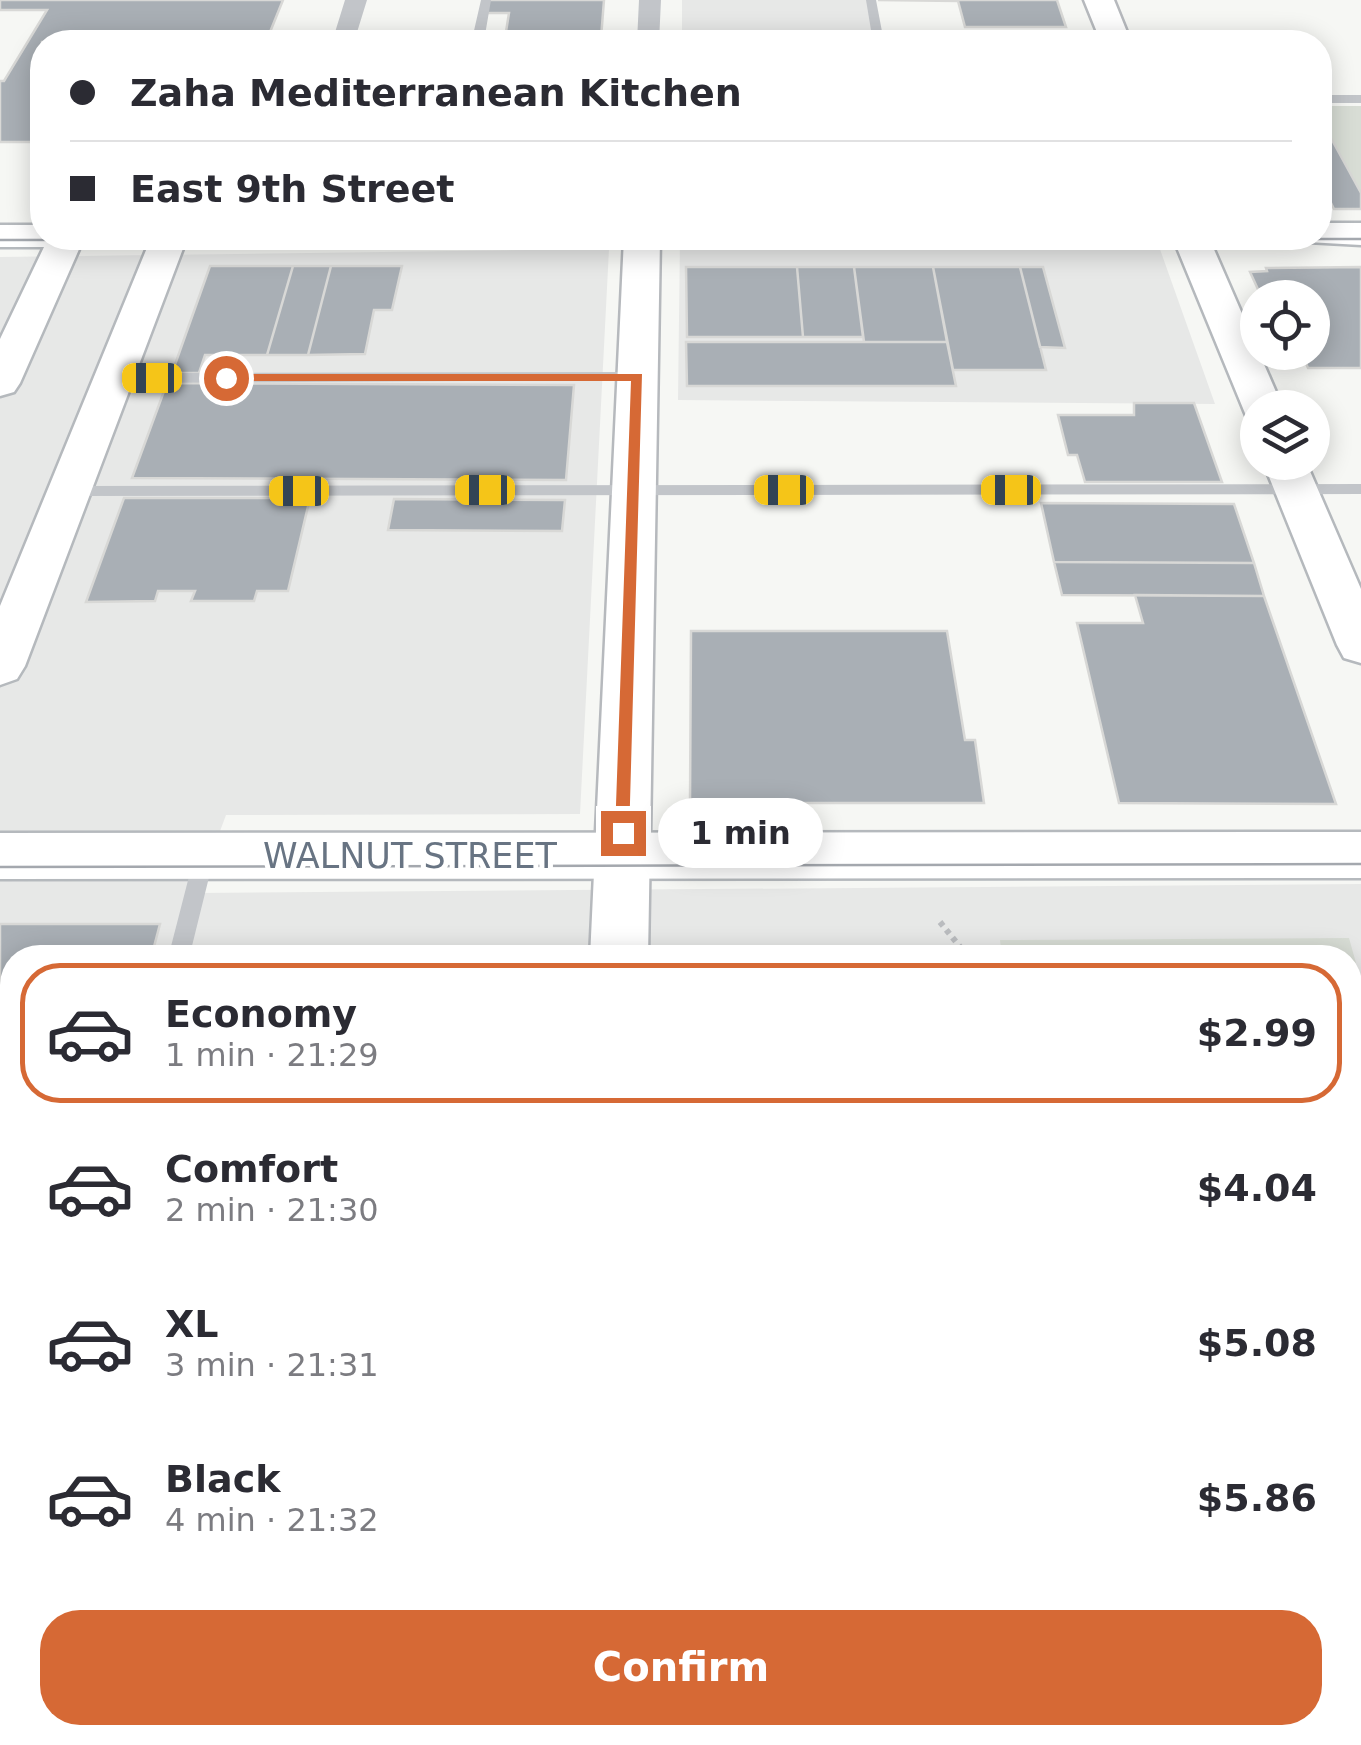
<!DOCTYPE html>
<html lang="en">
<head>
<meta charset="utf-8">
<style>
	:root { --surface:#fff; --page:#f7f7f7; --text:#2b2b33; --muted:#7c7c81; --line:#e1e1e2; --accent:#d66935 }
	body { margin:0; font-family:"DejaVu Sans",sans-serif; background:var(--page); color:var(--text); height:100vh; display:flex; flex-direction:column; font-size:38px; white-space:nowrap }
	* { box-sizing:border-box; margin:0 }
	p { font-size:32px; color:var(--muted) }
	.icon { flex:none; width:55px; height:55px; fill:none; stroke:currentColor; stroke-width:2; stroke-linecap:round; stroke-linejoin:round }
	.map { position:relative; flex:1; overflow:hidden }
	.sheet { position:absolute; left:0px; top:945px; width:1362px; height:800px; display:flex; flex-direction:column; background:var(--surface); border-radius:40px 40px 0 0; box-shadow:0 5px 25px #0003 }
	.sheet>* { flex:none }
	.hud { position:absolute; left:30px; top:30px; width:1302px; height:220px; border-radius:40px; box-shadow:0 5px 25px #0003; display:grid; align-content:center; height:220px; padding:0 40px; background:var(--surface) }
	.fabs { position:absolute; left:1240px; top:280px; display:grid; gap:20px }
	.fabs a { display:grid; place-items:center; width:90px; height:90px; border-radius:50%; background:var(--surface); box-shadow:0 5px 25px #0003; font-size:50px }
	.end { position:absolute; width:45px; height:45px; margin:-22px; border:12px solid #d66935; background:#fff; box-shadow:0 0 0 5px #fff }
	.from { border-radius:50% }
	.bubble { position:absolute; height:70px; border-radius:35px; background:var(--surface); box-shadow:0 5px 25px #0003; font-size:32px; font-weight:800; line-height:70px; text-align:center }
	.car { position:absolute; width:30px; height:60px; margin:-30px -15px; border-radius:12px; box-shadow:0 0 8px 2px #0007; background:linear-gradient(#f5c518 24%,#345 0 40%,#f5c518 0 76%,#345 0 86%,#f5c518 0) }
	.hud b { display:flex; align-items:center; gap:35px; height:95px; font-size:38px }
	.hud b+b { border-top:2px solid var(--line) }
	.hud i { width:25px; height:25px; background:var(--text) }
	ul { padding:18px 0 0; list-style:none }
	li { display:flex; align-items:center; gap:30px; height:140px; margin:0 20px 15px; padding:0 20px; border:5px solid transparent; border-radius:40px }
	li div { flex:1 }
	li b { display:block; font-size:38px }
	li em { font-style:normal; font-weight:800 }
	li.on { border-color:var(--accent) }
	li>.icon { width:90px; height:90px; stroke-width:1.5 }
	.action { display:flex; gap:20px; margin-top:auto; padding:20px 40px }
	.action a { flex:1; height:115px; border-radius:40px; background:var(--accent); color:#fff; font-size:40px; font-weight:800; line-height:115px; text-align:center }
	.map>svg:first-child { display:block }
	.built { fill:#e7e8e7; fill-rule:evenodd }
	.green { fill:#d8ddd5 }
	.building { fill:#a9afb5; stroke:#d8d8d6; stroke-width:2.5 }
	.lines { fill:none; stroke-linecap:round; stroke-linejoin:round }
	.primary-tunnel { stroke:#d2d6d8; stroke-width:71; stroke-dasharray:71 35; stroke-linecap:butt }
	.secondary-casing { stroke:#b5b9bd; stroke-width:5 }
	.primary-casing { stroke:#b6b9bd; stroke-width:5 }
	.path { stroke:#babcbf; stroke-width:6; stroke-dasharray:5 5; stroke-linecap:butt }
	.lane { fill:#c2c5c9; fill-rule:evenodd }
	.street { fill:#c2c5c9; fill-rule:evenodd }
	.secondary { fill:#fff; fill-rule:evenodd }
	.primary { fill:#fff; fill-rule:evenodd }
	.tram { stroke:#a4a8ae; stroke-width:2.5 }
	.route { fill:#d66935 }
	.labels { text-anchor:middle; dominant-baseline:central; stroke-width:10; stroke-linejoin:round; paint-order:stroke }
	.street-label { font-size:35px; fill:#687483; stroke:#fff }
</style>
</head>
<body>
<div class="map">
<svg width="1361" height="1745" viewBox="0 0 1361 1745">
	<rect width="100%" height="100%" fill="#f6f7f4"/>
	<path class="built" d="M682,0H874L882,42H682Z
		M680,238H1156L1215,404L678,400Z
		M609,249L580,814L226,815L197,893L1361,884V1745H0V257ZM12,958H1350V1732H12Z"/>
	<path class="green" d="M1320,106H1361V193L1320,118Z
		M1349,938L1356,963L1350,970V958L1002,957L1000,940Z"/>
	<path class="building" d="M0,0H283L266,42H42V142H0V81H4L47,10H0Z
		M489,0H604L601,38H505L509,13H486Z
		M878,0H1057L1066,27H965L958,1Z
		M1320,118L1361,193V209H1334L1320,181Z
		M210,266H293L267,355H205L199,373H172Z
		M293,266H331L308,355H267Z
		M331,266H402L392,310H374L365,354L308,355Z
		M686,267H797L803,337H687Z
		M797,267H854L863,337H803Z
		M854,267H933L947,342H864Z
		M933,267H1020L1046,370H953Z
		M1020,267H1043L1065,348L1040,347Z
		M1361,267V368H1308L1302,354L1293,352H1312V298H1262L1250,272L1267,271L1266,268Z
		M686,342H947L956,386H687Z
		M167,383L574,385L566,480L132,478Z
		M1134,403H1194L1222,482H1085L1077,455H1068L1058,415H1134Z
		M124,498H310L288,591H257L254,601H191L195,591H158L155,601L86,602Z
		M394,499L565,500L562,531L388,530Z
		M1041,503L1234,504L1254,563L1054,562Z
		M1054,562L1254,563L1264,596L1062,595Z
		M1135,595L1264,596L1336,804L1119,803L1077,623H1143Z
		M691,631H947L965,740H975L984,803H690Z
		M0,924H160L151,958H12V1013H0Z
		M0,1013H12V1050H0Z
		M0,1050H12V1097H0Z
		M0,1097H12V1144H0Z
		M0,1144H12V1192L0,1193Z
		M12,1192V1237H0V1193Z
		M0,1237H12V1389H0Z
		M1350,1254L1361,1292V1745H745L744,1732H1350Z
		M12,1667V1732H744L745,1745H0V1717Z"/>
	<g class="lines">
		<path class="primary-tunnel" d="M596,1732V1745"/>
		<defs>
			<path id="secondary" d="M1320,223H1361V245L1307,242L1304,238H1320Z
				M0,225H42V238H84L20,383L14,392L0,396V339L44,247H0Z
				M151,238H187L25,666L17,679L0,685V606Z
				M1173,238H1209L1283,408H1258V420L1247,418Z
				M1263,462H1306L1361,589V663L1344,658L1337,645Z
				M1361,832V878L0,879V833Z"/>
			<path id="primary" d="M1084,0H1114L1131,42H1101Z
				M624,238H660L648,958H590Z"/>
		</defs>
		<use href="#secondary" class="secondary-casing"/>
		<use href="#primary" class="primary-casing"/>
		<path class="path" d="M940,922L969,958
			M1350,1022L1361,1002"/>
		<path class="lane" d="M481,0H491L485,35L488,38H648L654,41L338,42L344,39L476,38L473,35Z
			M866,0H876L884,42H873Z
			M1320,95H1361V103H1320Z
			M637,372L642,374V380L114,383L107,378L114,373Z
			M1361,484V494L71,496L63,491L71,486Z
			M204,849L211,851L214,857L189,958H168L194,857L197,851Z
			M12,1596V1663L10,1669L0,1673V1606L2,1600Z"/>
		<path class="street" d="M345,0H367L354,42H332Z
			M639,0H661L659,42H637Z"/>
		<use href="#secondary" class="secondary"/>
		<use href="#primary" class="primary"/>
		<path class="tram" d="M0,240L1361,239
			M0,867L1361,864"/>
	</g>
	<path class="route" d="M226,374H642L629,838H618L615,833L631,381H222Z"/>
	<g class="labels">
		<g class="street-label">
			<text x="410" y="856">WALNUT STREET</text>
		</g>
	</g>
</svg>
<div class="fabs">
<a><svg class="icon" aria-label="locate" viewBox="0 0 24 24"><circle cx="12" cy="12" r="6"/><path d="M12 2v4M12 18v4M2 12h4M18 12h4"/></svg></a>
<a><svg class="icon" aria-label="layers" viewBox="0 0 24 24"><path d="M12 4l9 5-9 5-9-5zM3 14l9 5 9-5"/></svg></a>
</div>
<i class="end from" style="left:226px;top:378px"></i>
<i class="end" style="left:623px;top:833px"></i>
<div class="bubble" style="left:658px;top:798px;width:165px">1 min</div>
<i class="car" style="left:152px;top:378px;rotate:270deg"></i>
<i class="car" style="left:485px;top:490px;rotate:270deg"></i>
<i class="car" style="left:784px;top:490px;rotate:270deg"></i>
<i class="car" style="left:1011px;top:490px;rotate:270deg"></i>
<i class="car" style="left:299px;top:491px;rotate:270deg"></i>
<div class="hud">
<b><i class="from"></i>Zaha Mediterranean Kitchen</b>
<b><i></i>East 9th Street</b>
</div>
<section class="sheet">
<ul>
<li class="on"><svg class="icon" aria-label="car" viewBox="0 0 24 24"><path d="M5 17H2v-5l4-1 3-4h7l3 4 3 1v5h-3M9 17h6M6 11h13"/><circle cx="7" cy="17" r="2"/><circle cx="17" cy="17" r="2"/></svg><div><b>Economy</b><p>1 min · 21:29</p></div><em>$2.99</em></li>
<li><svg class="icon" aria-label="car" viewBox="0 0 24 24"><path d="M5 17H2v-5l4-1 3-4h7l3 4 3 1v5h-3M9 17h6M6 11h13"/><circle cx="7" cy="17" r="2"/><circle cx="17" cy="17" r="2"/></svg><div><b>Comfort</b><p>2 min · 21:30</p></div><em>$4.04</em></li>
<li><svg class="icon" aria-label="car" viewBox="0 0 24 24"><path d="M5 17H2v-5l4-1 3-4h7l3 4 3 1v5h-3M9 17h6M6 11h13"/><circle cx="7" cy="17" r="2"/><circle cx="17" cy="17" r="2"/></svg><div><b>XL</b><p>3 min · 21:31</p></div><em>$5.08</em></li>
<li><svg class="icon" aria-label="car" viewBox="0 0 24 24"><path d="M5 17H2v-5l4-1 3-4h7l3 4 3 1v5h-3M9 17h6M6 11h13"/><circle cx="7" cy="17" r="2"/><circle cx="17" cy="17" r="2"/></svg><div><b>Black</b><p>4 min · 21:32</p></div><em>$5.86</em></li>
</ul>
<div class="action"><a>Confirm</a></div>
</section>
</div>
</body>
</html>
